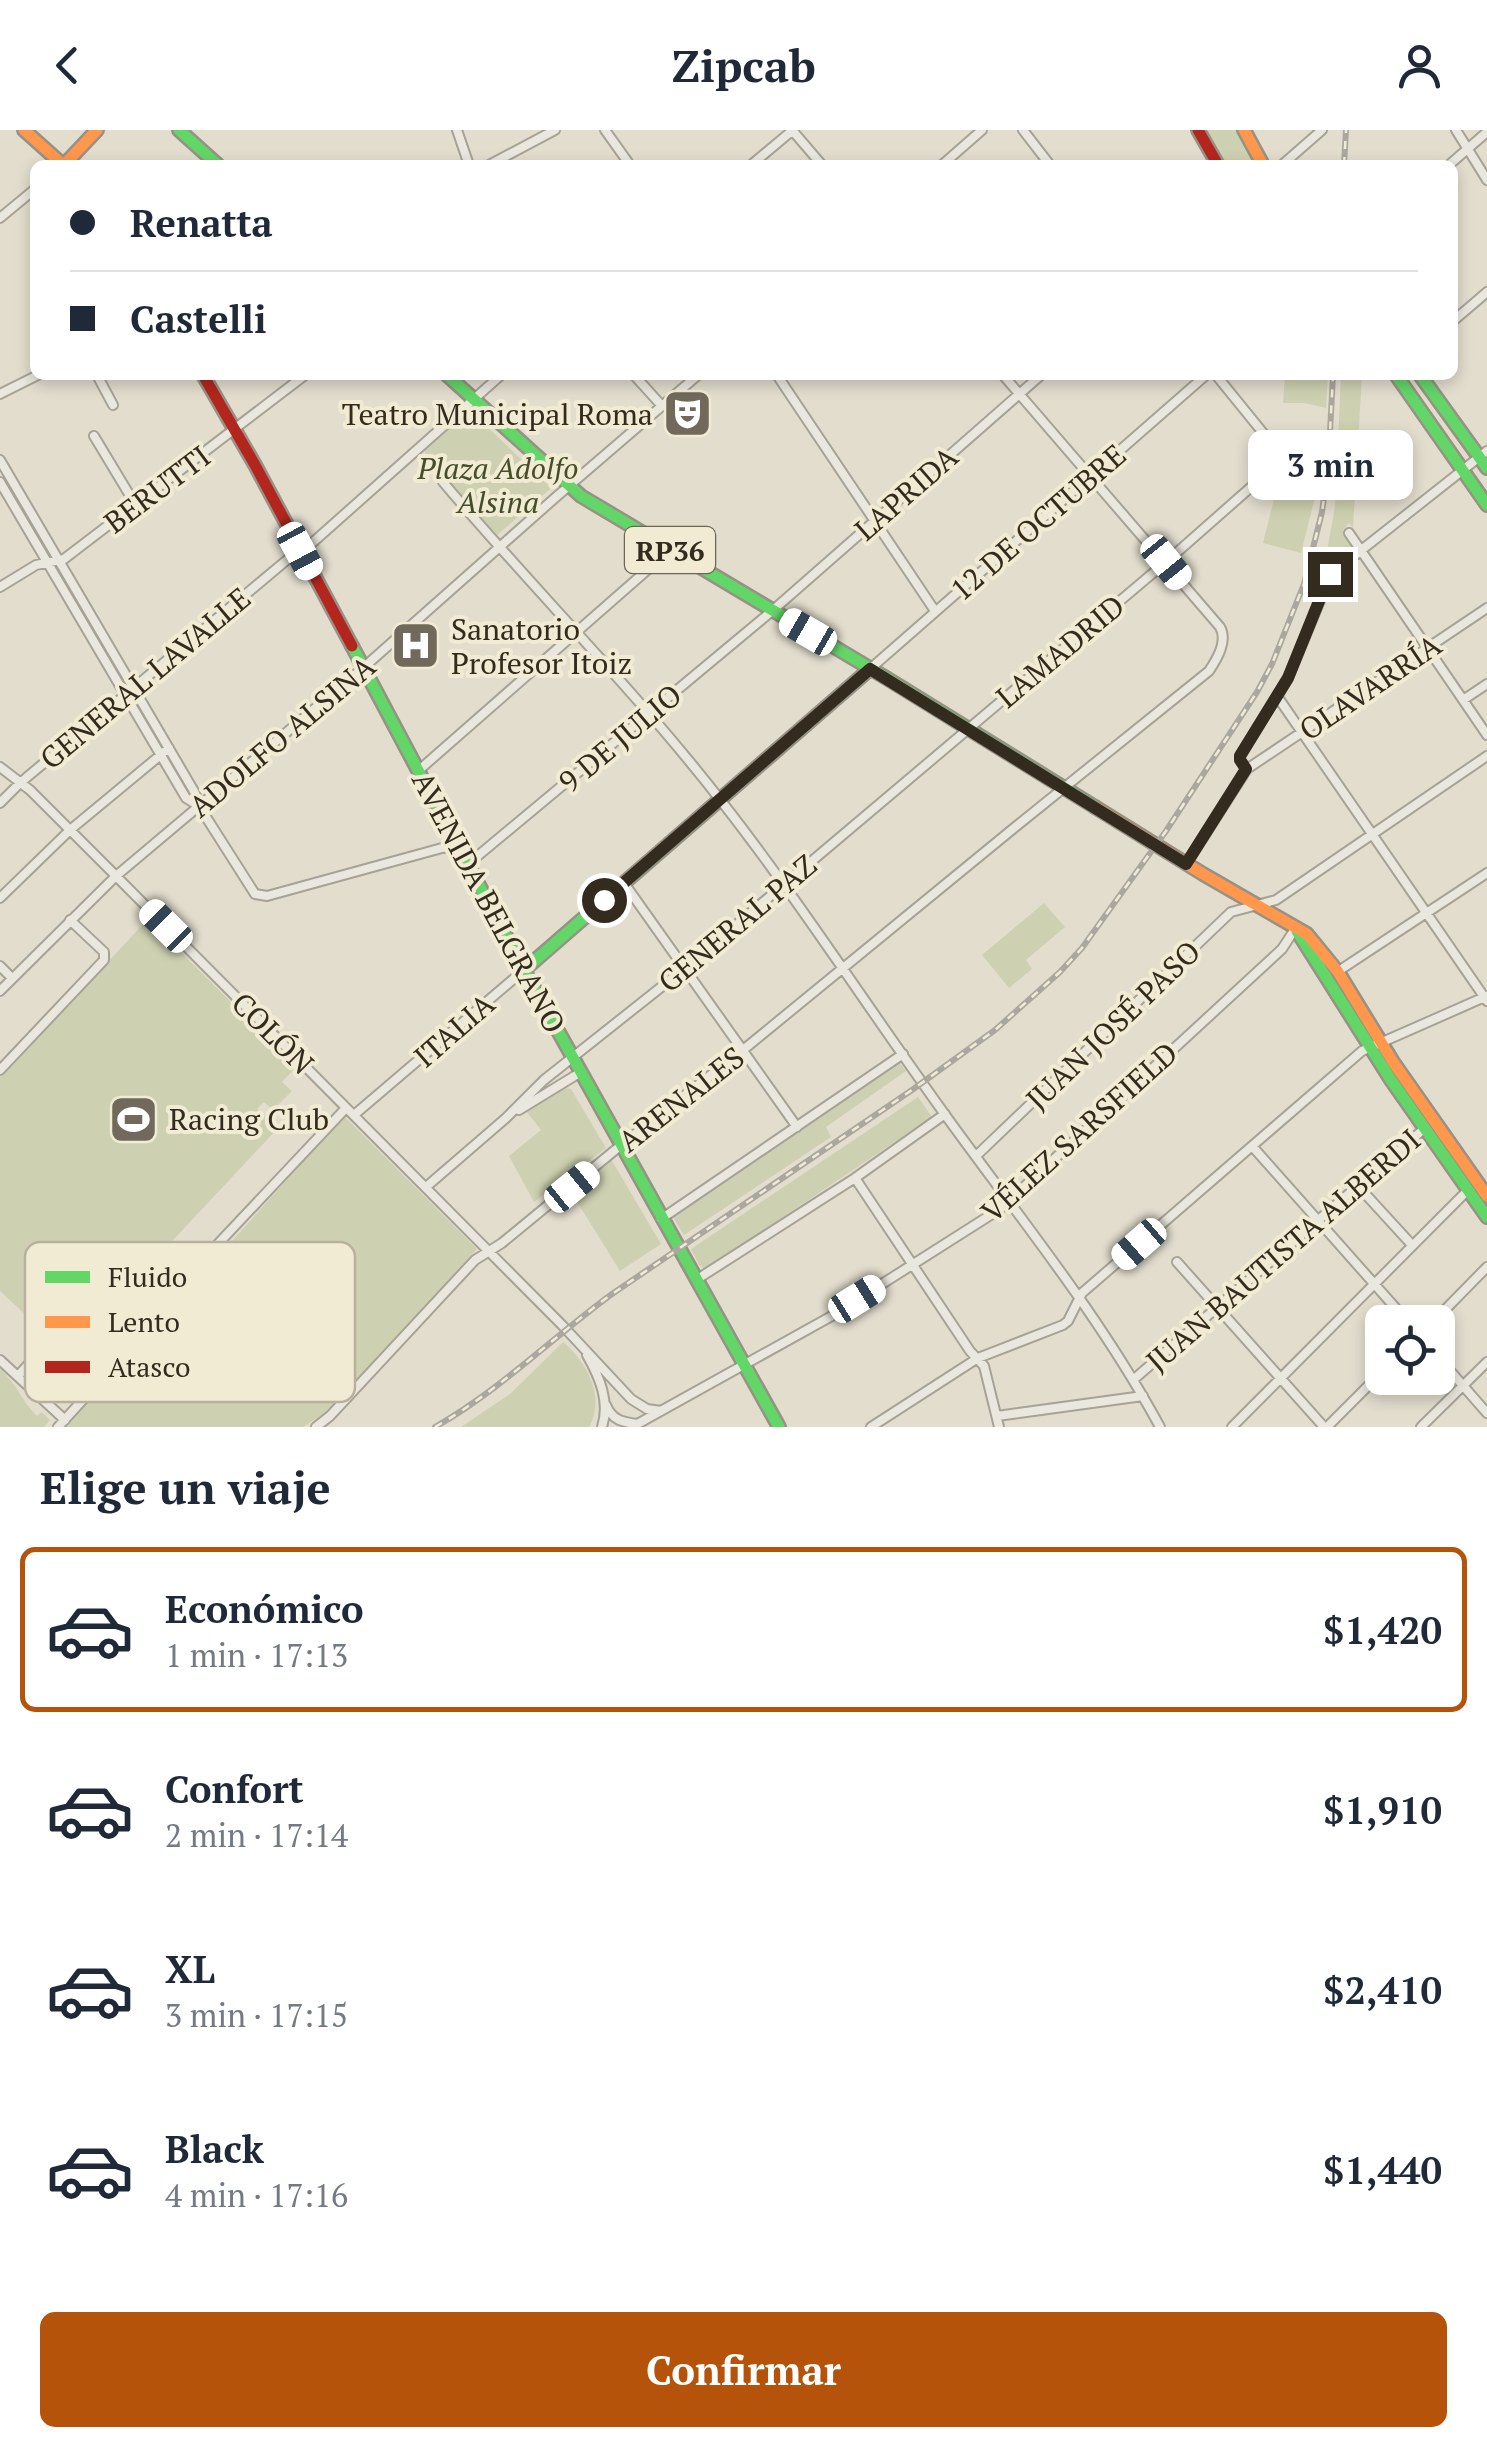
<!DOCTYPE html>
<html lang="es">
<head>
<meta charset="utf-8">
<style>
	:root { --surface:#fff; --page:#f2f2f3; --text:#1f2937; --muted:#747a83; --line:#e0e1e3; --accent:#b45309 }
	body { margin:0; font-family:"PT Serif",serif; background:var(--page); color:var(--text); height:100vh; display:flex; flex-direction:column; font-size:38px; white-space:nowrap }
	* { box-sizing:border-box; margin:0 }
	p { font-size:32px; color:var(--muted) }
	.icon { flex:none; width:55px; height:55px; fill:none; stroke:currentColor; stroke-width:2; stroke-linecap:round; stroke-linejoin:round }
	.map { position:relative; height:1297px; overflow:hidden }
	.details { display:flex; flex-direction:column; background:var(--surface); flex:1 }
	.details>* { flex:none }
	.banner { position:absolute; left:30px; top:30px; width:1428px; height:220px; border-radius:15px; box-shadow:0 5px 15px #0003; display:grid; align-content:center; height:220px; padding:0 40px; background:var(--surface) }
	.fabs { position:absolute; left:1365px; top:1175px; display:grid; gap:20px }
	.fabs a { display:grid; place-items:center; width:90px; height:90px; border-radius:15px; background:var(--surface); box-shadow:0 5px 15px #0003; font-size:50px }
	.end { position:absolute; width:45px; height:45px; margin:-22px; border:12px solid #342b1f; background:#fff; box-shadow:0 0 0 5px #fff }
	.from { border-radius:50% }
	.bubble { position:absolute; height:70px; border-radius:15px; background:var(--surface); box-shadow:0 5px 15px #0003; font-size:32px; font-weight:800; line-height:70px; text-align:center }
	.car { position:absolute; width:30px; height:60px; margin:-30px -15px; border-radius:12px; box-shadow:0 0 8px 2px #0007; background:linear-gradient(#fff 24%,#345 0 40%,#fff 0 76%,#345 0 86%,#fff 0) }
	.banner b { display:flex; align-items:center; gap:35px; height:95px; font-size:38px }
	.banner b+b { border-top:2px solid var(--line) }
	.banner i { width:25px; height:25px; background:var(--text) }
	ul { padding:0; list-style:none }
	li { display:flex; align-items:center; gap:30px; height:165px; margin:0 20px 15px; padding:0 20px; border:5px solid transparent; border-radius:15px }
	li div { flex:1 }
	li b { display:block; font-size:38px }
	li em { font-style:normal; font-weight:800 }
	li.active { border-color:var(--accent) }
	li>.icon { width:90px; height:90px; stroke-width:1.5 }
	h2 { padding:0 40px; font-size:45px; line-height:120px }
	.action { display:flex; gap:20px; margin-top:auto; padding:20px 40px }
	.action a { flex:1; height:115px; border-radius:15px; background:var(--accent); color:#fff; font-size:40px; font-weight:800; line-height:115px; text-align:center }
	header { display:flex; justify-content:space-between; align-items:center; height:130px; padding:0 40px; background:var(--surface); font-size:45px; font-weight:800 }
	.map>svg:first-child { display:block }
	.green { fill:#ced1b1 }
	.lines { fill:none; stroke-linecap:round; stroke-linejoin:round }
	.street-casing { stroke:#a7a296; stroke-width:12 }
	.fast-casing { stroke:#979186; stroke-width:16 }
	.slow-casing { stroke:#979186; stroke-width:16 }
	.jam-casing { stroke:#979186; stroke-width:16 }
	.street { stroke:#eae7de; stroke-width:8 }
	.fast { stroke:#63d668; stroke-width:11 }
	.slow { stroke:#ff974d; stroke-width:11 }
	.jam { stroke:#b3261e; stroke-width:11 }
	.rail-casing { stroke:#aaa79e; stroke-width:6 }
	.rail { stroke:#f2ebd4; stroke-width:2.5; stroke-dasharray:8; stroke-linecap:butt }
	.route { stroke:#342b1f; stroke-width:12 }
	.labels { text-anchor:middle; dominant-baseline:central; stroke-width:8; stroke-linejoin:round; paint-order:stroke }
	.shield { fill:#f2ebd4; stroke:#6d6555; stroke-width:2.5 }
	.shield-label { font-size:28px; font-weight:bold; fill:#342b1f }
	.poi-label { font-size:30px; fill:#342b1f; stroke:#f2ebd4; text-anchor:start }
	.park-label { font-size:30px; font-style:italic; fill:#424f28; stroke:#f2ebd4 }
	.street-label { font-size:30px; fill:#342b1f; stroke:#f2ebd4 }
	.key { fill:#f2ebd4; stroke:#b9b19e; stroke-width:2.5 }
	.key-label { font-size:28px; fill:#342b1f }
</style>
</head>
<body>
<header><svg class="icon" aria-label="back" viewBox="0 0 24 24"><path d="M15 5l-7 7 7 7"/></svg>Zipcab<svg class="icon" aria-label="person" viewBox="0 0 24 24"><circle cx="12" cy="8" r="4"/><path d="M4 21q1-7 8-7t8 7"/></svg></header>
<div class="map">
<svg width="1487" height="1297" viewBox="0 0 1487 1297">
	<rect width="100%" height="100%" fill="#e2ddcd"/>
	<path class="green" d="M1198,0H1244L1263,35H1218Z
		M1285,245H1328L1326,278L1304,273H1283Z
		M1341,245H1362L1353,398L1349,393L1343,400L1353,413V420L1325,441L1324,437L1335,377Z
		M462,286L478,288L547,354L550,359L495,407L425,323V319Z
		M1277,357L1315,367L1301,423L1263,413Z
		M1044,773L1065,797L1026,830L1032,839L1009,858L982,825Z
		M148,789L296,937L282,952L292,961L273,980L264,972L257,979L278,998L146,1139L60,1188L46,1204L0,1161V947Z
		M898,931L906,941L826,997L831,1007L684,1105L674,1089V1084Z
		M565,958L571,959L606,1018L534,1072L509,1026L541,1000L526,981Z
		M918,967L932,987L710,1136L704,1138L699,1135L691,1119Z
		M344,986L477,1119L327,1282L303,1297H62L151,1192L174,1167L190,1158Z
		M611,1029L661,1114L620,1141L571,1062Z
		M563,1212C587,1232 606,1267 589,1297H461L510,1264Z
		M0,1239C17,1254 21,1270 37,1286L42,1282L50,1290L44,1297H0Z"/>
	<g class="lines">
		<defs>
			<path id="street" d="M457,0L469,35
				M605,0L630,35
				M792,0L822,35
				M1023,0L1050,35
				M1456,0L1487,50
				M489,35L555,0
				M751,35L793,0
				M942,35L982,0
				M1282,35L1322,0
				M1449,35L1487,2
				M0,88L35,59
				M1452,192L1487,162
				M97,245L113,275
				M634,245L662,276
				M777,245L935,481
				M0,264L38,245
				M94,306L135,374
				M0,330L195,663L199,676L255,764L267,766L442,718L458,716
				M0,352L186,668L199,676
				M443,352C534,460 635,560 722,672C801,773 870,881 946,986C1019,1087 1100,1186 1160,1297
				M1349,403L1487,605
				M0,457L36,435L64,429L305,245
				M870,539L1206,245
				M1277,566L1487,871
				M1463,570L1487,554
				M0,637L30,660L116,746L562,1195L631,1269L647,1279L661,1281
				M1247,639L1240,630V626L1288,548L1331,444L1487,321
				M418,641L670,420
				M0,673L20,653L288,429L311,414L501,245
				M468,734L772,481L1041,245
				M1186,734L1247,639L1487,478
				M624,753L797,997
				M0,768L70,700L169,618
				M0,836L12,848
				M1337,842L1487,743
				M0,861L116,746L363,538L556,367L698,245
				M0,940L104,830V822L70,790
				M519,980L581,942
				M354,985L524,840
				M1252,1016L1408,1192
				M976,1026L1231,782L1276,770L1487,626
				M855,1048L970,1221L984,1236L999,1297
				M1358,1056L1412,1115
				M426,1057L506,988L544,950L684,839L1166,432L1267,343L1270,336L1268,309L1216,245
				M661,1089L903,924
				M1177,1132L1324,1297
				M696,1150L855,1048L945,984
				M1433,1192L1487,1137
				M587,1225C600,1248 610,1272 602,1297
				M1438,1227L1487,1283
				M0,1230L65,1290
				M18,1246L67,1191L101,1171L135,1206
				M1133,1250L1425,998
				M606,1275C612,1290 622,1292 637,1294
				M997,1286L1143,1266
				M58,1297L111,1239L151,1185L346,978
				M316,1297L330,1286L475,1130L502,1113L620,1016L743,920L1014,698L1209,541C1217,529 1228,511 1220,497L1003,245
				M632,1297L830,1187L1000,1079L1282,819L1295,799
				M871,1297L978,1228L1063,1195L1068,1191L1082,1163L1362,921L1487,866
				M1232,1297L1468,1060
				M1327,1297L1382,1242
				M1421,1297L1487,1232"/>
			<path id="fast" d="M179,0L218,35
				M447,245L581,366L888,549L1095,677
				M1396,245L1487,375
				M1420,245L1487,338
				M352,516L524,840L870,539
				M1297,801L1391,950L1487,1087
				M524,840L779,1297"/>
			<path id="slow" d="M24,0L63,35
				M1244,0L1263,35
				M64,35L97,0
				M1095,677L1203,744L1307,804L1338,842L1393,932L1487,1066"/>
			<path id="jam" d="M1198,0L1218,35
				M203,245L255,335L352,516"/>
		</defs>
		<use href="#street" class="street-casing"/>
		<use href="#fast" class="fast-casing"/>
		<use href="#slow" class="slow-casing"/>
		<use href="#jam" class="jam-casing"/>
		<use href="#street" class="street"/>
		<use href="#fast" class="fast"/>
		<use href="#slow" class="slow"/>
		<use href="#jam" class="jam"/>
		<defs>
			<path id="rail" d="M1344,35L1346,0
				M435,1297C499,1261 553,1207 612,1164L912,960L995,900L1060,842L1082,818L1166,701L1257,562L1272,534L1304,454L1322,382L1328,340L1333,245"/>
		</defs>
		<use href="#rail" class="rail-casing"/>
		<use href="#rail" class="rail"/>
	</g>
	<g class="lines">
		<path class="route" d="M604,770L870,539L1186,734L1246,639L1240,630V626L1288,548L1330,444"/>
	</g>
	<defs>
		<symbol id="theatre-square" viewBox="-11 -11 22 22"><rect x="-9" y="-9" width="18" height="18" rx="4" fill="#71695c" stroke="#f2ebd4"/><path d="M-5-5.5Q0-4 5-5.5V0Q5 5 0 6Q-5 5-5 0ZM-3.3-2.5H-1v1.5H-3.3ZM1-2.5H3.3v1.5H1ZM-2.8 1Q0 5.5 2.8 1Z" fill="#fff"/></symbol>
		<symbol id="hospital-square" viewBox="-11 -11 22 22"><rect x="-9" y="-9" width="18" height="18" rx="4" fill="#71695c" stroke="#f2ebd4"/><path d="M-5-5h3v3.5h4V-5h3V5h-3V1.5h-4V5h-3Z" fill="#fff"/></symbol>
		<symbol id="stadium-square" viewBox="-11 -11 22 22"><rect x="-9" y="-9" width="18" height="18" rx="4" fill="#71695c" stroke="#f2ebd4"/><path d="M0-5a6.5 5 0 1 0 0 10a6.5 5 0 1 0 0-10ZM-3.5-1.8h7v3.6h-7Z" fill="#fff"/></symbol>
	</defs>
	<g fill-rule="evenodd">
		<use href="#theatre-square" x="660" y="256" width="55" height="55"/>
		<use href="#hospital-square" x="388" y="488" width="55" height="55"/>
		<use href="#stadium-square" x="106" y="962" width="55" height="55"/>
	</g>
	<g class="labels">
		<rect class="shield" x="625" y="397" width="90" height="46" rx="8"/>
		<g class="shield-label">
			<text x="670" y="420">RP36</text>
		</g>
		<g class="poi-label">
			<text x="653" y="284" text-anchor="end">Teatro Municipal Roma</text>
			<text x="451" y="499">Sanatorio<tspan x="451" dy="34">Profesor Itoiz</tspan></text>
			<text x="169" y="989">Racing Club</text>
		</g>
		<g class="park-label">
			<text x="498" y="338">Plaza Adolfo<tspan x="498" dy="34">Alsina</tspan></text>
		</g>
		<g class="street-label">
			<text transform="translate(157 359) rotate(-37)">BERUTTI</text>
			<text transform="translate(906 363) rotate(-41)">LAPRIDA</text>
			<text transform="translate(1038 392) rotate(-41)">12 DE OCTUBRE</text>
			<text transform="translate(1060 521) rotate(-40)">LAMADRID</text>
			<text transform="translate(145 548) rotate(-40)">GENERAL LAVALLE</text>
			<text transform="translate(1370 557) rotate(-34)">OLAVARRÍA</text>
			<text transform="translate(282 606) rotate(-40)">ADOLFO ALSINA</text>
			<text transform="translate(620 608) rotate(-40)">9 DE JULIO</text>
			<text transform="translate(489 772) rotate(62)">AVENIDA BELGRANO</text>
			<text transform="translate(737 793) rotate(-40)">GENERAL PAZ</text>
			<text transform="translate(1113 895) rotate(-44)">JUAN JOSÉ PASO</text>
			<text transform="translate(454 900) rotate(-41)">ITALIA</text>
			<text transform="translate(273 903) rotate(45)">COLÓN</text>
			<text transform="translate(681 969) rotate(-38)">ARENALES</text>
			<text transform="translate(1079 1002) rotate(-42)">VÉLEZ SARSFIELD</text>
			<text transform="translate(1283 1120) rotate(-41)">JUAN BAUTISTA ALBERDI</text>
		</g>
	</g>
	<rect x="25" y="1112" width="330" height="160" rx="15" class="key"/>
	<rect x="45" y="1141" width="45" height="12" fill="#63d668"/>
	<rect x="45" y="1186" width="45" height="12" fill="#ff974d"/>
	<rect x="45" y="1231" width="45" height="12" fill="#b3261e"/>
	<g class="key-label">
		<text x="108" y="1157">Fluido</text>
		<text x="108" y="1202">Lento</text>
		<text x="108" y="1247">Atasco</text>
	</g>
</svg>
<div class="fabs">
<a><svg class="icon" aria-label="locate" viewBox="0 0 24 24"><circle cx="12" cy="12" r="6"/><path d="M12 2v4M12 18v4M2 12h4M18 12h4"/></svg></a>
</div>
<i class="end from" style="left:604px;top:770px"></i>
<i class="end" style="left:1330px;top:444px"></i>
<div class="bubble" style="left:1248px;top:300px;width:165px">3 min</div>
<i class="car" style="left:300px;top:421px;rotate:152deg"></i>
<i class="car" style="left:1166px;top:432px;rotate:141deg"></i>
<i class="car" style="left:808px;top:502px;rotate:300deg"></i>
<i class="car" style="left:166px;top:796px;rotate:315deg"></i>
<i class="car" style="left:572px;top:1057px;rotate:51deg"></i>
<i class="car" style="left:1139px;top:1114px;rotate:229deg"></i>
<i class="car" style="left:857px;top:1169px;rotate:58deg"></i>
<div class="banner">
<b><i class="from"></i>Renatta</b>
<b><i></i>Castelli</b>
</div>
</div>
<section class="details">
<h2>Elige un viaje</h2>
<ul>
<li class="active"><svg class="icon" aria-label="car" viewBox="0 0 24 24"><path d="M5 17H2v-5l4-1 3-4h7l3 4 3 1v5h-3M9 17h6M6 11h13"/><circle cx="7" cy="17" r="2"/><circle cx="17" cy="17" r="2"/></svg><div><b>Económico</b><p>1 min · 17:13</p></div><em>$1,420</em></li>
<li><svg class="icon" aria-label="car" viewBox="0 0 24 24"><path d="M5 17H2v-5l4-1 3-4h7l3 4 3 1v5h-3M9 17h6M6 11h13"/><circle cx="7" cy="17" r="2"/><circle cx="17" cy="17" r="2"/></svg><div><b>Confort</b><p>2 min · 17:14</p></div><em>$1,910</em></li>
<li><svg class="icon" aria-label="car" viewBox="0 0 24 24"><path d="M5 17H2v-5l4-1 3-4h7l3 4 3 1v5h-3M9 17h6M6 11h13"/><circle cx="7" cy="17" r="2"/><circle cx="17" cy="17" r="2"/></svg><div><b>XL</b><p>3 min · 17:15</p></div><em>$2,410</em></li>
<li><svg class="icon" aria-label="car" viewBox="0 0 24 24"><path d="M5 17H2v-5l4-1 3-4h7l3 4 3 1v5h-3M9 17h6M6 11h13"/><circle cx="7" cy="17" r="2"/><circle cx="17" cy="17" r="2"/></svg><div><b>Black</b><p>4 min · 17:16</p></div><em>$1,440</em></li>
</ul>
<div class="action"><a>Confirmar</a></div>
</section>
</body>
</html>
